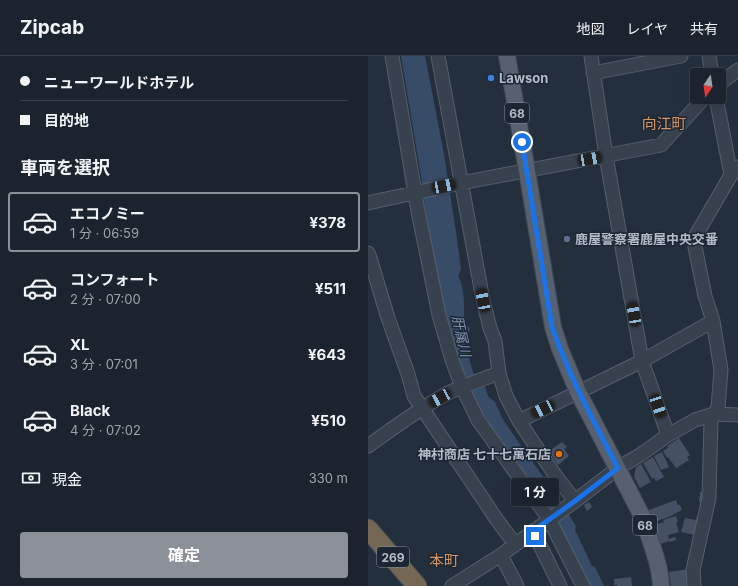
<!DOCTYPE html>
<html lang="ja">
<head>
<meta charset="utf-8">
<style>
	:root { --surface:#1b232e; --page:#242b36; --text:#f1f3f6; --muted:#a0a4aa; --line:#39404a; --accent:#8c9099 }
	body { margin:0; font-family:Inter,"Noto Sans JP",sans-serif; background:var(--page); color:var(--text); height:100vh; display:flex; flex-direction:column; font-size:15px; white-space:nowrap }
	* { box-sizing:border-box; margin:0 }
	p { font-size:13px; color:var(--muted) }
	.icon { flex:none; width:22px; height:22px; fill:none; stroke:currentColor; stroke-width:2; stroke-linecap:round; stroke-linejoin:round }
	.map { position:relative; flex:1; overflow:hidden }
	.panel { display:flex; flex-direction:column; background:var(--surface); width:368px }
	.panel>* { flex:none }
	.guide { display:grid; align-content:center; height:88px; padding:0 20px; background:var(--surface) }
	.needle { width:26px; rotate:193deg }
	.fabs { position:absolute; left:322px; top:12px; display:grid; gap:8px }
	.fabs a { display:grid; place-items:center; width:36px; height:36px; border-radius:4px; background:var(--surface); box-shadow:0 4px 16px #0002,0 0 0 1px var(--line); font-size:20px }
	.end { position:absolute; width:18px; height:18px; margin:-9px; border:5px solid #1a73e8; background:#fff; box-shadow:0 0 0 2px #fff }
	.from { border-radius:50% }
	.bubble { position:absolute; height:28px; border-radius:4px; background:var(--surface); box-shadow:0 4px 16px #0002,0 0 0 1px var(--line); font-size:13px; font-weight:700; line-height:28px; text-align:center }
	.car { position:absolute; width:12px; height:24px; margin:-12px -6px; border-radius:5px; box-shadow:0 0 3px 1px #0007; background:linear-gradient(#222 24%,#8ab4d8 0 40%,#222 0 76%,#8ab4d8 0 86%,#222 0) }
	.guide b { display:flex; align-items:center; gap:14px; height:38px; font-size:15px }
	.guide b+b { border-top:1px solid var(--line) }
	.guide i { width:10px; height:10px; background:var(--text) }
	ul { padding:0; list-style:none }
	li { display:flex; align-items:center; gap:12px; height:60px; margin:0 8px 6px; padding:0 12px; border:2px solid transparent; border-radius:4px }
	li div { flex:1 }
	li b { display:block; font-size:15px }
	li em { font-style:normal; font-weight:700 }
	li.selected { border-color:var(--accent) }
	li>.icon { width:36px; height:36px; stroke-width:1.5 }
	h2 { padding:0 20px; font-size:18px; line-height:48px }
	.pay { display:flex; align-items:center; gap:10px; height:44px; padding:0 20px; font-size:15px }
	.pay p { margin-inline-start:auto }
	.primary-button { display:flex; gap:8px; margin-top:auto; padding:8px 20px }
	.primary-button a { flex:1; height:46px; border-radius:4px; background:var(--accent); color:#fff; font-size:16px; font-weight:700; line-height:46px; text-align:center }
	header { display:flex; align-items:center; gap:24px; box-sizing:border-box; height:56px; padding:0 20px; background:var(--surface); border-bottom:1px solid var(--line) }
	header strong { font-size:19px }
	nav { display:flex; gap:22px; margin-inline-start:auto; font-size:14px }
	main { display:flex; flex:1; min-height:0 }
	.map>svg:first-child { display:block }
	.water { fill:#394c67 }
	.building { fill:#455162 }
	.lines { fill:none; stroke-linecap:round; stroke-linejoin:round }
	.minor-casing { stroke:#565f6c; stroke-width:15 }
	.major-casing { stroke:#414a57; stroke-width:18 }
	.highway-casing { stroke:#434c59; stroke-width:21 }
	.minor { stroke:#38414e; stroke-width:13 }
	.major { stroke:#56606e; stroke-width:16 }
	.highway { stroke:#746855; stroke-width:19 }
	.route { stroke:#1a73e8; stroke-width:5 }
	.shop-dot { fill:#3f7fe0; stroke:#1d2633; stroke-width:1.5 }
	.service-dot { fill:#5c6f8a; stroke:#1d2633; stroke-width:1.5 }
	.food-dot { fill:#e8710a; stroke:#1d2633; stroke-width:1.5 }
	.labels { text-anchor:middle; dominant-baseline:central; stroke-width:3; stroke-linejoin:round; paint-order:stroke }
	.shield { fill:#1d2633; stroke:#878f9c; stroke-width:1 }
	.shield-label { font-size:12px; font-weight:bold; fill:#b4bcc9 }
	.poi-label { font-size:13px; font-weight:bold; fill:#b4bcc9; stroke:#1d2633; text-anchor:start }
	.water-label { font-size:14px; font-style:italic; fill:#7c92b1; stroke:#1d2633 }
	.quarter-label { font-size:15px; fill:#d59563; stroke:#1d2633 }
</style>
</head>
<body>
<header>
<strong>Zipcab</strong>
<nav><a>地図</a><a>レイヤ</a><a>共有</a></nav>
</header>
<main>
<section class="panel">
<div class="guide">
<b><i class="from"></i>ニューワールドホテル</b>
<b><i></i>目的地</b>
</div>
<h2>車両を選択</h2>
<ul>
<li class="selected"><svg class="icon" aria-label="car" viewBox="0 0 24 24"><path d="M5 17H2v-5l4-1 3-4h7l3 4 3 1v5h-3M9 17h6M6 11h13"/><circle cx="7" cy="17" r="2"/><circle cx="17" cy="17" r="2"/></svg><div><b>エコノミー</b><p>1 分 · 06:59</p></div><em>¥378</em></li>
<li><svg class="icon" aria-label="car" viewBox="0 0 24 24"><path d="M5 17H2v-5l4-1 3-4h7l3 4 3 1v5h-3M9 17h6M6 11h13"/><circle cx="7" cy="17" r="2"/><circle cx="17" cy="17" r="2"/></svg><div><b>コンフォート</b><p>2 分 · 07:00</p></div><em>¥511</em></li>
<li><svg class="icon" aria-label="car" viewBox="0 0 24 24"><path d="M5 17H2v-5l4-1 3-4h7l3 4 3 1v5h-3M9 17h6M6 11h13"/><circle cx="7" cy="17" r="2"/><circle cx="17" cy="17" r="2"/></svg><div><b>XL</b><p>3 分 · 07:01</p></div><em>¥643</em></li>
<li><svg class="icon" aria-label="car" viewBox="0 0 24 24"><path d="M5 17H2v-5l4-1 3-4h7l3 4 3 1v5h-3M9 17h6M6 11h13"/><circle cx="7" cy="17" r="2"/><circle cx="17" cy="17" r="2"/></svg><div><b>Black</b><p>4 分 · 07:02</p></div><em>¥510</em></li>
</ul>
<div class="pay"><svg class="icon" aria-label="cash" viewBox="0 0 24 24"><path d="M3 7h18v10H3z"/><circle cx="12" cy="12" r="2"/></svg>現金<p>330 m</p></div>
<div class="primary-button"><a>確定</a></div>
</section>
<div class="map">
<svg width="370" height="530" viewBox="0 0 370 530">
	<rect width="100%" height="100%" fill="#242f3e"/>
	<path class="water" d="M33,0H57L76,98L88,176L93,213L90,220C98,232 95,255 97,269L102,272L100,279L96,284L105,316L107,319L114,321L120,340L127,346L134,362L153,390L189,440L208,470L207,474L224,510L227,511L236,530H218L150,414L103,341L75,257L57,151L53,120Z"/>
	<path class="building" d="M311,382L322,399L319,401L321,404L308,412L300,401L299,402L295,395L300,392L299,390Z
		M194,386L199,391L196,393L201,400L190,409L181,395Z
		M294,396L301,411L293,414L286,400Z
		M285,401L296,421L288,425L286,422L284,423L275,407Z
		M273,408L283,426L272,432L266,421L268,411Z
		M332,436H337L336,446H331Z
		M308,444L310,449H312L314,454L303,460L286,466L281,454Z
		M221,446L224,451L219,455L216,449Z
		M308,460L310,466L308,467L311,476L300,479L301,483L307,481L308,484L302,486L301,485L292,488L286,469L296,466L295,464Z
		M329,460L333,461L327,479L313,476L317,462L328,464Z
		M322,513V530H303L301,516Z
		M263,521L264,530H250L249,529H246V523Z"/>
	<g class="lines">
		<defs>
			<path id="minor" d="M24,0L50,155L71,259L84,304L94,331L110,364L181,463L215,530
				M70,0L115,244L122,272L127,285L131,317L138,340L151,365L187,419L207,445
				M223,0L238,100L274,305L300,379
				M341,0L344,19
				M225,17L313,0
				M351,28L370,14
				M348,41L363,119
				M0,147L88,128L293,89L337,41
				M0,197L2,202L20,262L40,318L46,340L129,464L147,488
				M151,365L274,305L345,265
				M0,390C27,371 53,351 82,336C98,329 115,323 131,317
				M165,475L192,530
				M133,499L149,530
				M84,530L133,499L207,445L250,412L272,399L300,379L327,364L346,358L370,359
				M326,530L325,514L341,442L343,365L346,358L350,352L353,314L345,265L337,240L327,191L328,179L363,119L370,111"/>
			<path id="major" d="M139,0L159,115L185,271L192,293L210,336L275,462C282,485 292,507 293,530"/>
			<path id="highway" d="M0,473L49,530"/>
		</defs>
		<use href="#minor" class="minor-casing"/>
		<use href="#major" class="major-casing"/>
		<use href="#highway" class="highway-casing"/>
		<use href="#minor" class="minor"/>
		<use href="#major" class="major"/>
		<use href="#highway" class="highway"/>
	</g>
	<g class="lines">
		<path class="route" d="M154,86L184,271C201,320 226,366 250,412L207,445L165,475L167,480"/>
	</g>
	<circle class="shop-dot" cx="123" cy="22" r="4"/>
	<circle class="service-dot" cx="199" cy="183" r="4"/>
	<circle class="food-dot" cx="191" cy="398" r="4"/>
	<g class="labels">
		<g class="shield">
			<rect x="137" y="47" width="24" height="20" rx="3"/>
			<rect x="265" y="459" width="24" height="20" rx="3"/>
			<rect x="9" y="491" width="32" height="20" rx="3"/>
		</g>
		<g class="shield-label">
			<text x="149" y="57">68</text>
			<text x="277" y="469">68</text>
			<text x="25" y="501">269</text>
		</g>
		<g class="poi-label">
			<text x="131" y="22">Lawson</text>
			<text x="207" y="183">鹿屋警察署鹿屋中央交番</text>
			<text x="183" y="398" text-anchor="end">神村商店 七十七萬石店</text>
		</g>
		<g class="water-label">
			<text transform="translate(94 280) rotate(77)">肝属川</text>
		</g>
		<g class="quarter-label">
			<text x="296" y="67">向江町</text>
			<text x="76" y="504">本町</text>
		</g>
	</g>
</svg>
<div class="fabs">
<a><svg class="needle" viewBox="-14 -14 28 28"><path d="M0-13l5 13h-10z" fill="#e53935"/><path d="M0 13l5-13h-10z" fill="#a0a4aa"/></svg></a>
</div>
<i class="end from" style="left:154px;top:86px"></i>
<i class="end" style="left:167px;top:480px"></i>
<div class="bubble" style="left:143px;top:422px;width:48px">1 分</div>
<i class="car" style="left:222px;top:103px;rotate:80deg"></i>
<i class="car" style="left:76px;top:130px;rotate:79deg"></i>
<i class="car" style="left:115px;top:244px;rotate:349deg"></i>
<i class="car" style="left:266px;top:258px;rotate:350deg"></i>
<i class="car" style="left:72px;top:342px;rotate:241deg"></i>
<i class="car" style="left:290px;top:350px;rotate:161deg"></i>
<i class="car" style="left:175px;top:353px;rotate:244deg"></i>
</div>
</main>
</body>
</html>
